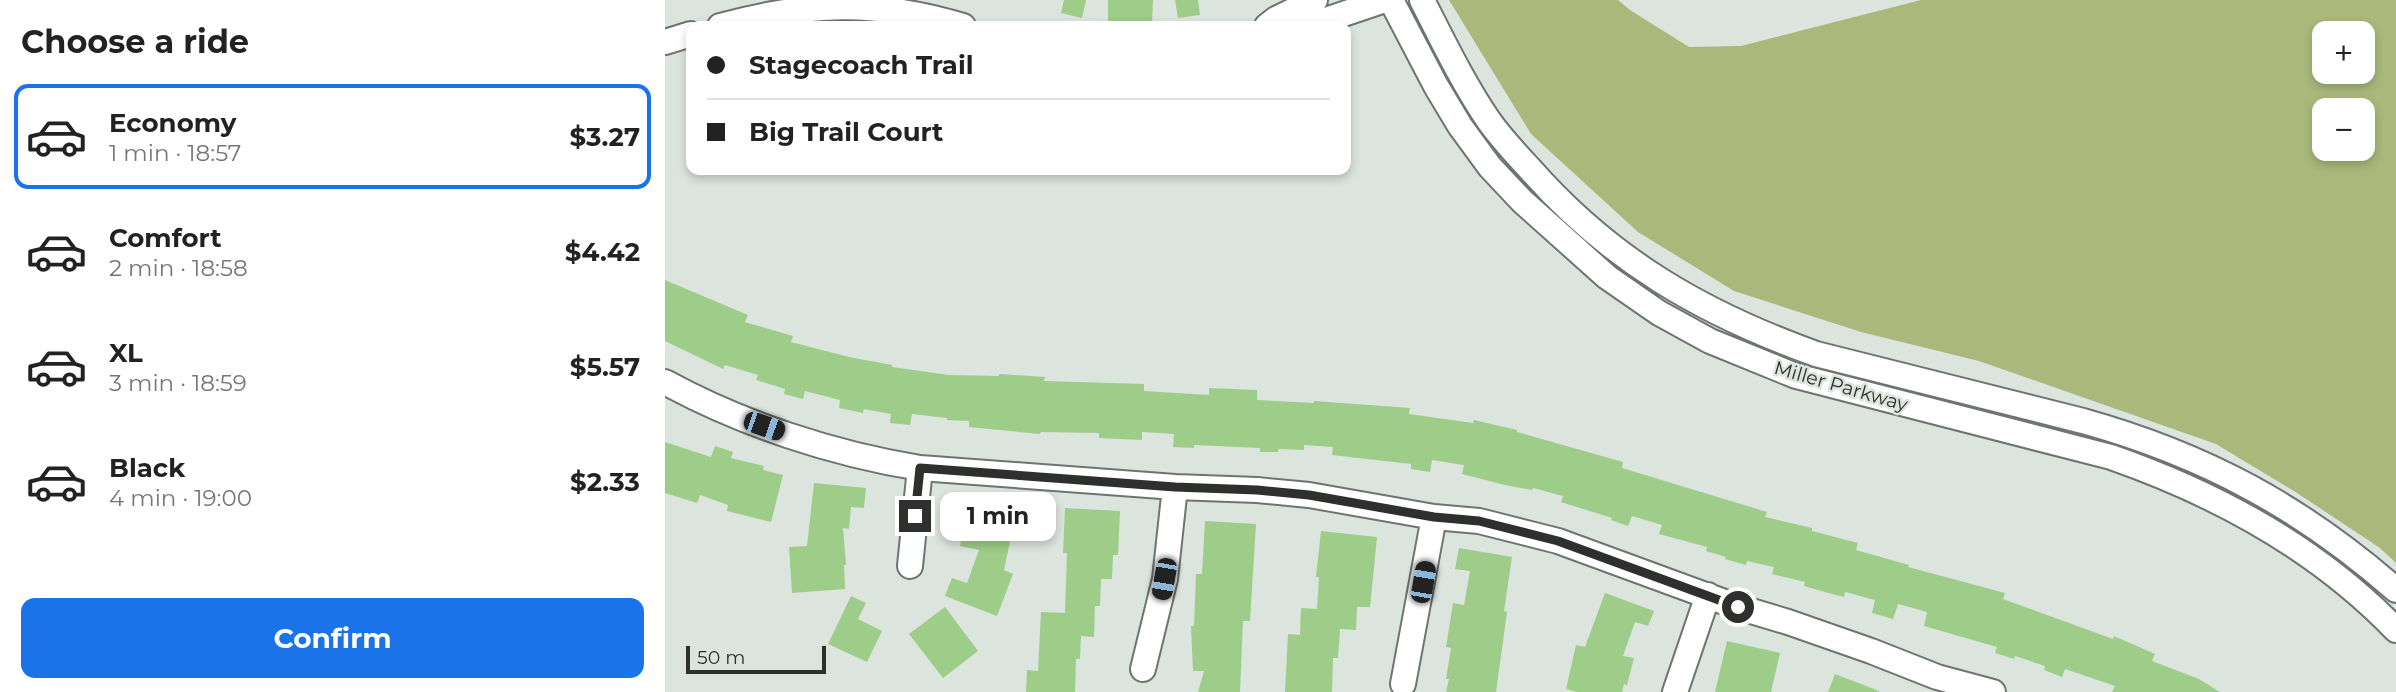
<!DOCTYPE html>
<html lang="en">
<head>
<meta charset="utf-8">
<style>
	:root { --surface:#fff; --page:#f2f2f2; --text:#222; --muted:#767676; --line:#e0e0e0; --accent:#1a73e8 }
	body { margin:0; font-family:Montserrat,sans-serif; background:var(--page); color:var(--text); height:100vh; display:flex; flex-direction:column; font-size:26px; white-space:nowrap }
	* { box-sizing:border-box; margin:0 }
	p { font-size:23px; color:var(--muted) }
	.icon { flex:none; width:38px; height:38px; fill:none; stroke:currentColor; stroke-width:2; stroke-linecap:round; stroke-linejoin:round }
	.map { position:relative; flex:1; overflow:hidden }
	.side { display:flex; flex-direction:column; background:var(--surface); width:665px }
	.side>* { flex:none }
	.top-card { position:absolute; left:21px; top:21px; width:665px; height:154px; border-radius:14px; box-shadow:0 4px 10px #0003; display:grid; align-content:center; height:154px; padding:0 21px; background:var(--surface) }
	.controls { position:absolute; left:1647px; top:21px; display:grid; gap:14px }
	.controls a { display:grid; place-items:center; width:63px; height:63px; border-radius:14px; background:var(--surface); box-shadow:0 4px 10px #0003; font-size:35px }
	.scale { position:absolute; left:21px; bottom:18px; width:140px; box-sizing:border-box; padding-left:7px; border:4px solid #2e302e; border-top:0; font-size:19px; line-height:24px; white-space:nowrap; color:#2e302e; -webkit-text-stroke:5px #dce4de; paint-order:stroke }
	.end { position:absolute; width:32px; height:32px; margin:-16px; border:9px solid #2e302e; background:#fff; box-shadow:0 0 0 4px #fff }
	.from { border-radius:50% }
	.bubble { position:absolute; height:49px; border-radius:14px; background:var(--surface); box-shadow:0 4px 10px #0003; font-size:23px; font-weight:700; line-height:49px; text-align:center }
	.car { position:absolute; width:21px; height:42px; margin:-21px -10px; border-radius:9px; box-shadow:0 0 5px 2px #0007; background:linear-gradient(#222 24%,#8ab4d8 0 40%,#222 0 76%,#8ab4d8 0 86%,#222 0) }
	.top-card b { display:flex; align-items:center; gap:24px; height:66px; font-size:26px }
	.top-card b+b { border-top:2px solid var(--line) }
	.top-card i { width:18px; height:18px; background:var(--text) }
	ul { padding:0; list-style:none }
	li { display:flex; align-items:center; gap:21px; height:105px; margin:0 14px 10px; padding:0 7px; border:4px solid transparent; border-radius:14px }
	li div { flex:1 }
	li b { display:block; font-size:26px }
	li em { font-style:normal; font-weight:700 }
	li.active { border-color:var(--accent) }
	li>.icon { width:63px; height:63px; stroke-width:1.5 }
	h2 { padding:0 21px; font-size:32px; line-height:84px }
	.action { display:flex; gap:14px; margin-top:auto; padding:14px 21px }
	.action a { flex:1; height:80px; border-radius:14px; background:var(--accent); color:#fff; font-size:28px; font-weight:700; line-height:80px; text-align:center }
	main { display:flex; flex:1; min-height:0 }
	.map>svg:first-child { display:block }
	.green { fill:#abb87b; fill-rule:evenodd }
	.building { fill:#9dcd88 }
	.lines { fill:none; stroke-linecap:round; stroke-linejoin:round }
	.minor-casing { stroke:#6e7470; stroke-width:28 }
	.minor { stroke:#fff; stroke-width:24 }
	.route { stroke:#2e302e; stroke-width:9 }
	.labels { text-anchor:middle; dominant-baseline:central; stroke-width:5; stroke-linejoin:round; paint-order:stroke }
	.street-label { font-size:19px; fill:#2e302e; stroke:#dce4de }
</style>
</head>
<body>
<main>
<section class="side">
<h2>Choose a ride</h2>
<ul>
<li class="active"><svg class="icon" aria-label="car" viewBox="0 0 24 24"><path d="M5 17H2v-5l4-1 3-4h7l3 4 3 1v5h-3M9 17h6M6 11h13"/><circle cx="7" cy="17" r="2"/><circle cx="17" cy="17" r="2"/></svg><div><b>Economy</b><p>1 min · 18:57</p></div><em>$3.27</em></li>
<li><svg class="icon" aria-label="car" viewBox="0 0 24 24"><path d="M5 17H2v-5l4-1 3-4h7l3 4 3 1v5h-3M9 17h6M6 11h13"/><circle cx="7" cy="17" r="2"/><circle cx="17" cy="17" r="2"/></svg><div><b>Comfort</b><p>2 min · 18:58</p></div><em>$4.42</em></li>
<li><svg class="icon" aria-label="car" viewBox="0 0 24 24"><path d="M5 17H2v-5l4-1 3-4h7l3 4 3 1v5h-3M9 17h6M6 11h13"/><circle cx="7" cy="17" r="2"/><circle cx="17" cy="17" r="2"/></svg><div><b>XL</b><p>3 min · 18:59</p></div><em>$5.57</em></li>
<li><svg class="icon" aria-label="car" viewBox="0 0 24 24"><path d="M5 17H2v-5l4-1 3-4h7l3 4 3 1v5h-3M9 17h6M6 11h13"/><circle cx="7" cy="17" r="2"/><circle cx="17" cy="17" r="2"/></svg><div><b>Black</b><p>4 min · 19:00</p></div><em>$2.33</em></li>
</ul>
<div class="action"><a>Confirm</a></div>
</section>
<div class="map">
<svg width="1731" height="692" viewBox="0 0 1731 692">
	<rect width="100%" height="100%" fill="#dce4de"/>
	<path class="green" d="M784,0H953L965,10L1024,47L1076,46L1256,0H1731V563L1715,548L1629,491L1551,444L1314,361L1196,332L1069,291L973,232L866,134ZM1659,33H1698V72H1659ZM1659,110H1698V149H1659Z"/>
	<path class="building" d="M399,0H421L417,18L396,13Z
		M443,0H488L487,23L443,22Z
		M510,0H533L535,15L513,18Z
		M0,280L83,315L80,322L128,336L126,342L184,357L227,365V367L284,375L334,376V374L380,377L379,381L479,384V391L544,395V388L592,390V400L649,403V401L745,408L744,414L808,423L809,420L852,430V432L958,462L957,468L1102,512L1100,517L1147,528V531L1193,543L1191,550L1244,565L1243,567L1340,593L1338,599L1448,639L1449,636L1490,654L1487,661L1534,679L1555,692H1447L1450,686L1400,669L1397,677L1379,670L1380,666L1350,656L1349,659L1330,653L1332,647L1259,626L1262,612L1233,604L1228,619L1207,613L1210,600L1180,592L1179,597L1160,592L1139,586L1140,582L1107,574L1109,567L1082,561L1081,565L1060,559L1061,557L1041,551L1042,547L994,534L997,525L967,516L963,526L946,520L947,518L896,502L898,496L868,488L867,490L840,485L797,474L799,465L767,460L765,472L746,469V464L667,455L668,447L639,445V450L613,449V452H595V448L529,445V448L508,447L509,434L477,432V440L434,438V433L376,432L375,434L304,427V421L282,420V418L247,414L245,425L225,423L226,414L199,409L198,413L174,408L175,400L140,391L138,399L119,394L120,389L91,380L93,375L60,365L58,369L0,341Z
		M0,442L46,457L50,446L68,452L66,458L99,466L98,470L118,475L106,522L62,511L63,505L35,495L32,503L0,493Z
		M149,483L201,488L199,508L186,507L184,529L178,528L181,565H179L180,589L127,593L124,547L142,546Z
		M314,505L351,513L339,570L348,574L332,616L280,596L287,578L302,583L314,550L295,546L298,532L308,534Z
		M400,508L455,511L453,555H448L447,579H436L435,606H430L429,637L416,636L415,659H411L410,692H361L362,670L373,671L376,612L400,613L402,553H398Z
		M540,521L591,524L585,621H578L575,692H533L539,671H528L526,626H529L531,574H537Z
		M656,531L712,537L705,607H692L691,630L675,629L673,658H668L667,692H620L623,634L635,635L636,608L652,609L654,577H651Z
		M794,548L847,557L839,611L842,612L831,692H781L784,679H781L786,648L781,647L788,603L799,605L805,571L790,569Z
		M940,593L989,611L983,626L970,622L958,656L969,658L962,685L959,684L957,692H912L901,689L911,645L920,647Z
		M186,596L201,603L193,619L217,631L202,662L163,644Z
		M280,607L313,651L278,678L244,634Z
		M1062,641L1115,653L1106,692H1050Z
		M1170,674L1214,691V692H1163Z"/>
	<g class="lines">
		<defs>
			<path id="minor" d="M726,0L771,86L795,126L825,167L857,201L942,277L994,313L1045,341L1131,376L1446,457C1552,494 1652,548 1731,630
				M757,0C778,41 798,83 824,121C836,138 851,154 865,169C945,260 1037,313 1151,354L1418,421C1540,455 1636,507 1731,590
				M55,26C143,2 211,0 298,26
				M602,26L611,19L650,0
				M643,26L720,0
				M0,42L26,34
				M0,382C77,424 168,454 255,468L510,487L592,490L644,495L769,517L814,521L893,541L1073,607L1123,622L1206,651L1272,677L1328,692
				M245,566L255,468
				M478,669L500,579L510,487
				M738,684L769,517
				M1010,692L1043,595"/>
		</defs>
		<use href="#minor" class="minor-casing"/>
		<use href="#minor" class="minor"/>
	</g>
	<g class="lines">
		<path class="route" d="M250,516L255,468L510,487L592,490L644,495L769,517L814,521L893,541L1073,607"/>
	</g>
	<g class="labels">
		<g class="street-label">
			<text transform="translate(1176 386) rotate(16)">Miller Parkway</text>
		</g>
	</g>
</svg>
<div class="controls">
<a>+</a>
<a>−</a>
</div>
<div class="scale">50 m</div>
<i class="end from" style="left:1073px;top:607px"></i>
<i class="end" style="left:250px;top:516px"></i>
<div class="bubble" style="left:275px;top:492px;width:116px">1 min</div>
<i class="car" style="left:99px;top:426px;rotate:109deg"></i>
<i class="car" style="left:499px;top:579px;rotate:190deg"></i>
<i class="car" style="left:758px;top:582px;rotate:10deg"></i>
<div class="top-card">
<b><i class="from"></i>Stagecoach Trail</b>
<b><i></i>Big Trail Court</b>
</div>
</div>
</main>
</body>
</html>
